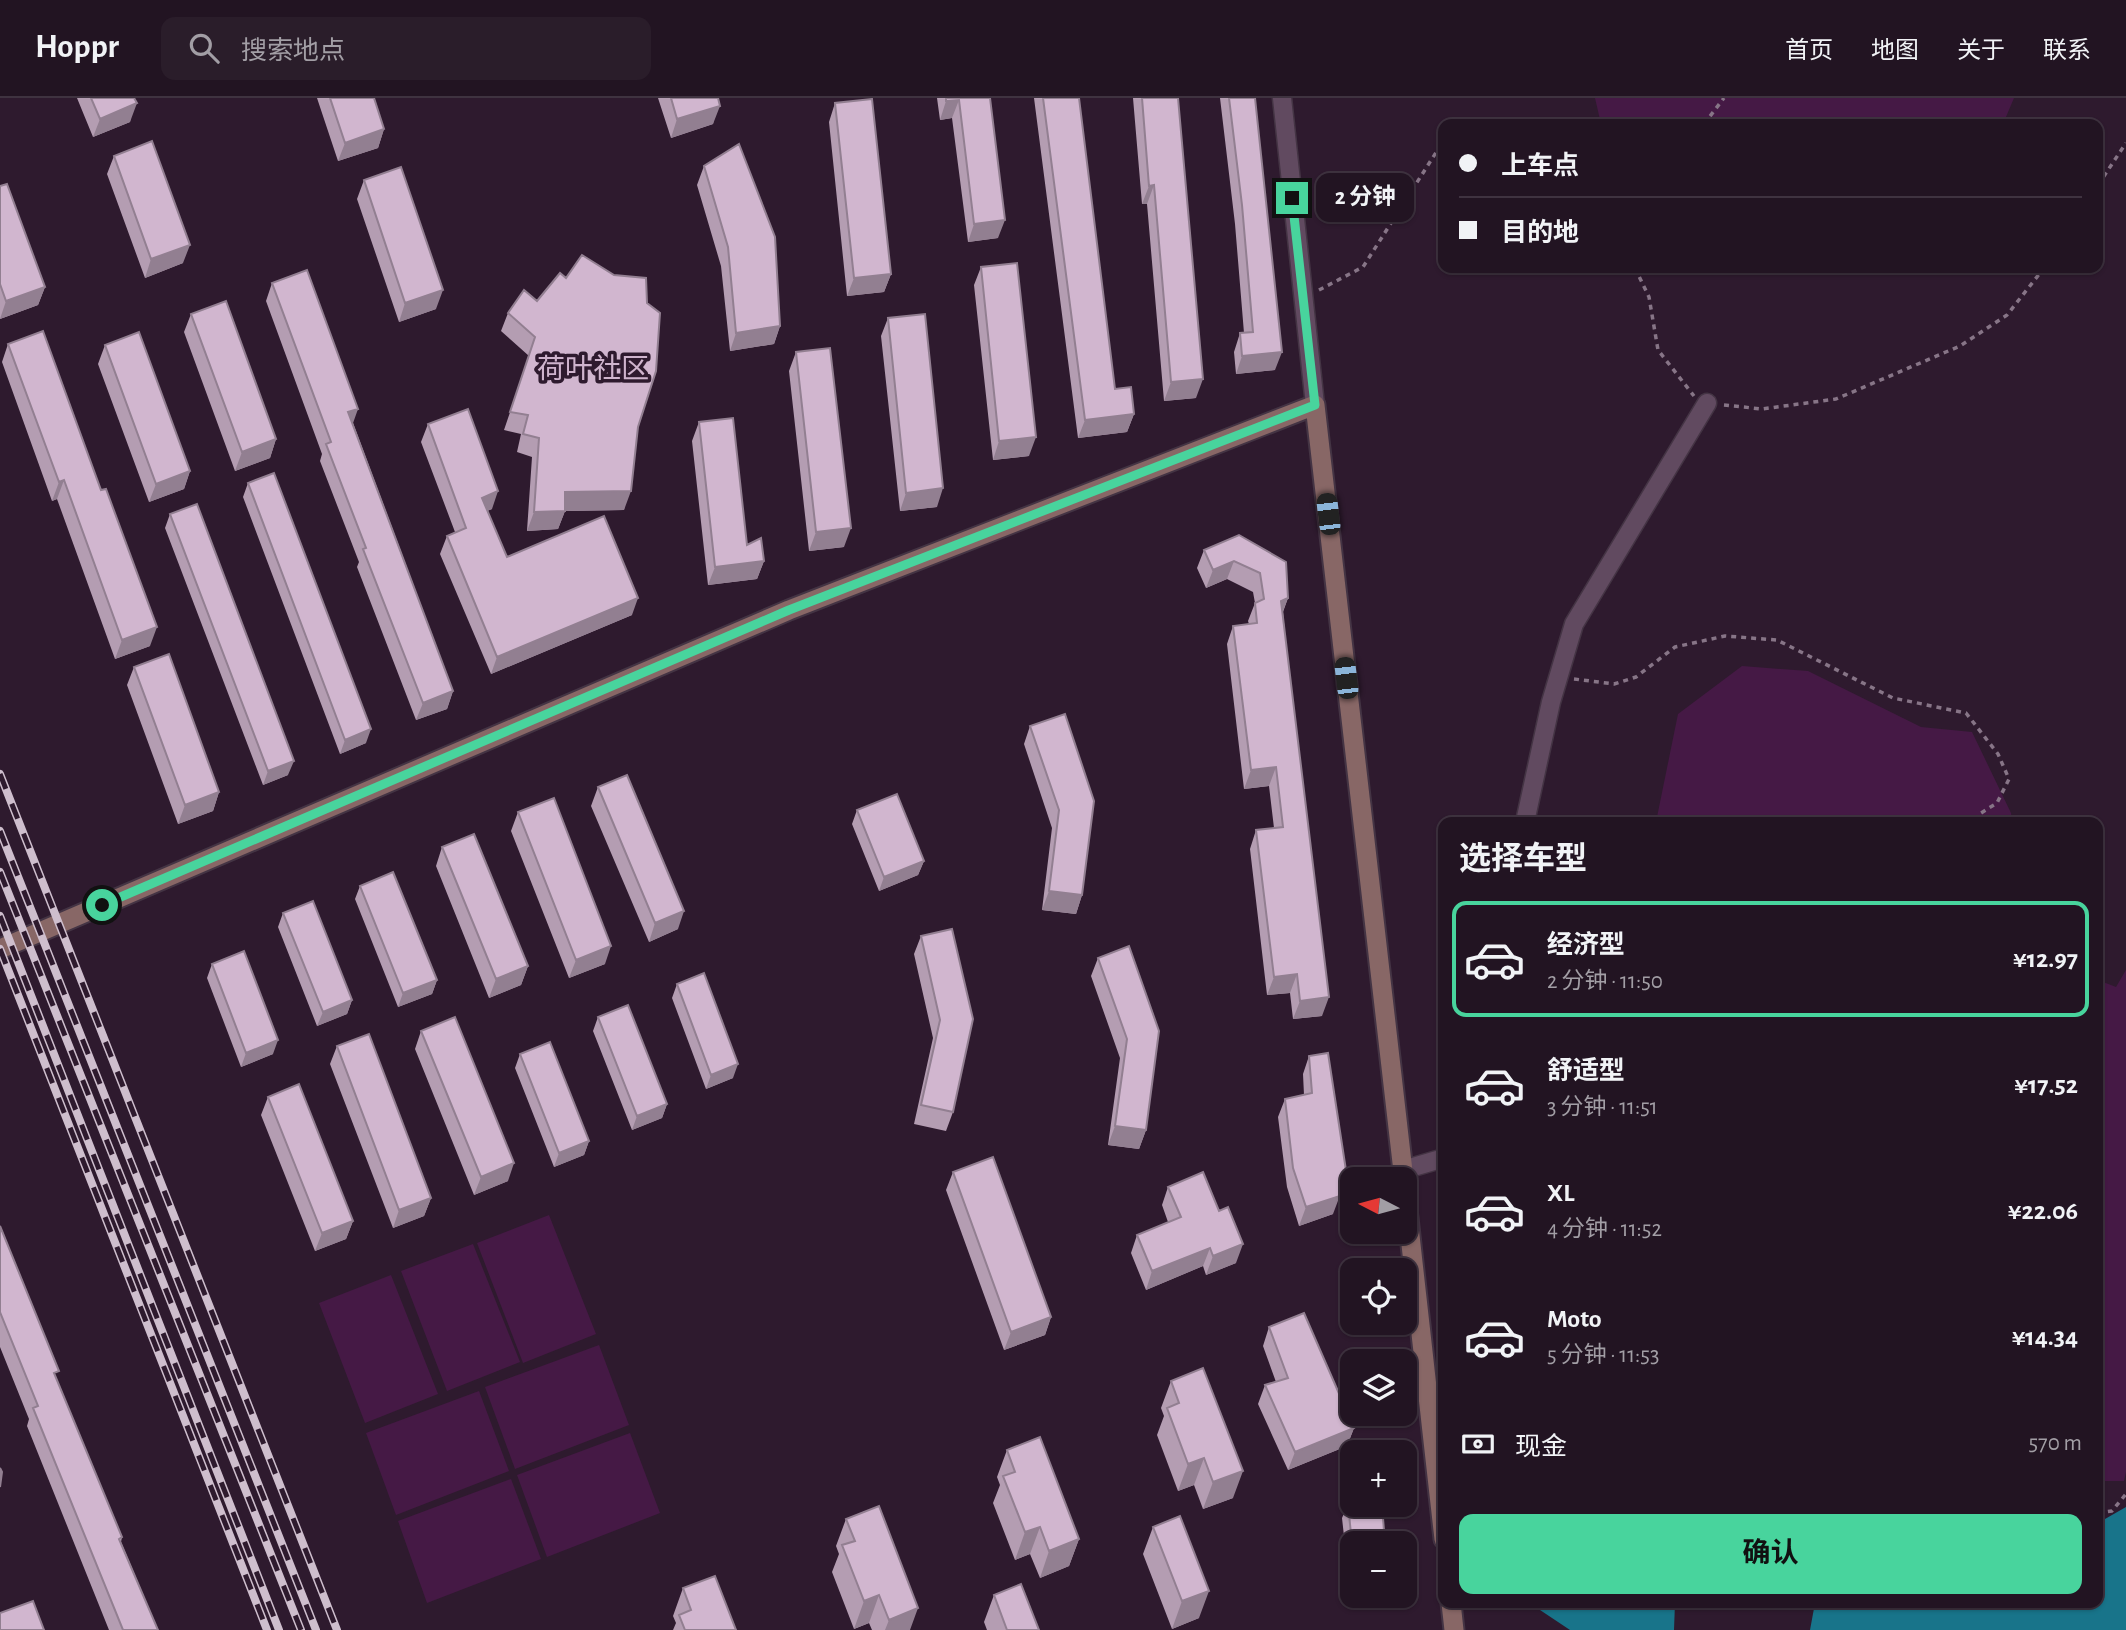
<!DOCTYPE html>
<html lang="zh">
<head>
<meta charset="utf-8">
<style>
	:root { --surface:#221422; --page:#2a1d2a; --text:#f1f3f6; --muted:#a29ea5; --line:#3f3340; --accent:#48d49d }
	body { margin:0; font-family:"Alegreya Sans","Noto Sans SC",sans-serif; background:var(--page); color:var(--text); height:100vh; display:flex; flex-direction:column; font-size:26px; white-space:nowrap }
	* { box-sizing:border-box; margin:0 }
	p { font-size:23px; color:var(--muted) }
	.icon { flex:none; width:38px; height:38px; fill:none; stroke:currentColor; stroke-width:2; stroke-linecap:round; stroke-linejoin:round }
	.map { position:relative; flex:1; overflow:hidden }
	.panel { position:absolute; left:1438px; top:719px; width:665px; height:791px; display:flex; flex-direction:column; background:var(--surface); border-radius:14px; box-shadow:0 2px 5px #0004,0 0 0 2px var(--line) }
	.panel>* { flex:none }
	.banner { position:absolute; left:1438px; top:21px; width:665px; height:154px; border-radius:14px; box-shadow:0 2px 5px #0004,0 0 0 2px var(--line); display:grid; align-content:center; height:154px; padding:0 21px; background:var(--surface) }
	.needle { width:46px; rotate:276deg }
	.controls { position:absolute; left:1340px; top:1069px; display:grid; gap:14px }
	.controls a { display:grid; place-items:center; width:77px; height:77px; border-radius:14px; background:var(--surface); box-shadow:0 2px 5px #0004,0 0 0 2px var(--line); font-size:35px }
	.end { position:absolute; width:32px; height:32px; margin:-16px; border:9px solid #48d49d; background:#111; box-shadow:0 0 0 4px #111 }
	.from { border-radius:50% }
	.bubble { position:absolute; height:49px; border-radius:14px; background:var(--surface); box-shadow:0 2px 5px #0004,0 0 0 2px var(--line); font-size:23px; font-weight:700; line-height:49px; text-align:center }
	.car { position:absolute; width:21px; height:42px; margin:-21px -10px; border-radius:9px; box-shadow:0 0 5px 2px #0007; background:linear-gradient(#222 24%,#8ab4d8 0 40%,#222 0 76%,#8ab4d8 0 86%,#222 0) }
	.banner b { display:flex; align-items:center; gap:24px; height:66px; font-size:26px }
	.banner b+b { border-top:2px solid var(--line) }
	.banner i { width:18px; height:18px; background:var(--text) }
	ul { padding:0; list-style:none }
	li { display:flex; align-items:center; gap:21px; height:116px; margin:0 14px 10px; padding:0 7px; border:4px solid transparent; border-radius:14px }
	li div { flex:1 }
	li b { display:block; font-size:26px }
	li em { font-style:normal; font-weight:700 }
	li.active { border-color:var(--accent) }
	li>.icon { width:63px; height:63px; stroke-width:1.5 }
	h2 { padding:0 21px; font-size:32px; line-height:84px }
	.pay { display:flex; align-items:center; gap:18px; height:77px; padding:0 21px; font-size:26px }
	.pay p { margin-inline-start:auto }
	.action { display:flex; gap:14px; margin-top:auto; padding:14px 21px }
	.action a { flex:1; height:80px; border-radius:14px; background:var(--accent); color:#111; font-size:28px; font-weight:700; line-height:80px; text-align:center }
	header { display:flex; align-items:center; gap:42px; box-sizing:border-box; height:98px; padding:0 35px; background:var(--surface); border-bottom:2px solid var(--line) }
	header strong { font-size:33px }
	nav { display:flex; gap:38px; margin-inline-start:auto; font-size:24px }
	.search { width:490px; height:63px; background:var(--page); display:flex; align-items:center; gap:18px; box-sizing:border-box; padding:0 24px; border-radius:14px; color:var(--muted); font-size:26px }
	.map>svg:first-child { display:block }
	.green { fill:#451945 }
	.water { fill:#18748a }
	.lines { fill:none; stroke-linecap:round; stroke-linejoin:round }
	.minor-casing { stroke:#443444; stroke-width:21 }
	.secondary-casing { stroke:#443444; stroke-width:23 }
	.path { stroke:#877587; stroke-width:3.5; stroke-dasharray:5 5; stroke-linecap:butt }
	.minor { stroke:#614a60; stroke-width:18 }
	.secondary { stroke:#886766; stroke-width:19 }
	.rail-casing { stroke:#cebecd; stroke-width:8 }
	.rail { stroke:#2e1a2e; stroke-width:5; stroke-dasharray:16; stroke-linecap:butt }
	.wall { fill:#b49db2 }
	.shaded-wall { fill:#927f91 }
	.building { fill:#d1b6cf; stroke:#927f91; stroke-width:2 }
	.route { stroke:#48d49d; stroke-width:9 }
	.labels { text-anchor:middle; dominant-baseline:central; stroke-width:7; stroke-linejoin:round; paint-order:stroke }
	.quarter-label { font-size:28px; fill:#cfb4cd; stroke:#2e1a2e }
</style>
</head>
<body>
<header>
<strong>Hoppr</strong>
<div class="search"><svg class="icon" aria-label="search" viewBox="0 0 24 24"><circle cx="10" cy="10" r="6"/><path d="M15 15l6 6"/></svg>搜索地点</div>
<nav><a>首页</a><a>地图</a><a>关于</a><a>联系</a></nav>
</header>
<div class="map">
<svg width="2126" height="1532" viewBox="0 0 2126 1532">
	<rect width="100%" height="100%" fill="#2e1a2e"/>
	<path class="green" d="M1595,0H2014L2003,26H1601Z
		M1742,568L1808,573L1921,629L1972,634L2011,715L2012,724H1656L1678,616Z
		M2126,872V1374L2124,1383H2098V882L2116,889Z
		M549,1117L596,1236L523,1265L477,1145Z
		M473,1146L520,1264L447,1293L401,1173Z
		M391,1177L438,1296L365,1325L319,1205Z
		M599,1247L629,1327L515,1371L485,1289Z
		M479,1293L509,1373L396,1417L366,1335Z
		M630,1335L660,1415L547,1459L517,1377Z
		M511,1381L541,1461L427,1505L398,1423Z"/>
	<path class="water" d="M2126,1409V1532H1810L1815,1505H2098V1425Z
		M1538,1505H1675L1674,1532H1570L1540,1512Z"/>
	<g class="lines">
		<defs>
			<path id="minor" d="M1282,0L1315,307
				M1525,724L1551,604L1574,526L1707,305
				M1403,1072L1444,1060"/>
			<path id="secondary" d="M0,851L789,512L1315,307L1404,1082
				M1405,1093L1444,1441
				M1451,1505L1454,1532"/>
		</defs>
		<use href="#minor" class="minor-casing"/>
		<use href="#secondary" class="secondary-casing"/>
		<path class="path" d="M1471,26L1477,22L1492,26
			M1704,26L1724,0
			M2098,87L2126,45
			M1635,170L1649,199L1658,252L1694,298
			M1319,192L1363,169L1444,42
			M1724,307L1762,311L1836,301L1960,248L2007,217L2044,170
			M1574,581L1614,586L1636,579L1675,549L1725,538L1777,542L1893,600L1966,615L1998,656L2009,681L1997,705L1981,715
			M2098,1415L2112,1413L2126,1396"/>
		<use href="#minor" class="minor"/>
		<use href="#secondary" class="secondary"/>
		<defs>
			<path id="rail" d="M0,676L337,1532
				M0,733L316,1532
				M0,774L301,1532
				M0,818L279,1532
				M0,851L267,1532"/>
		</defs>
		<use href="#rail" class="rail-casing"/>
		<use href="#rail" class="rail"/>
	</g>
	<path class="wall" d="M77,0H134L130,24L93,39Z
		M317,0H374L384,31L378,50L338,63Z
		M658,0H718L713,26L671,40Z
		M937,0H990L998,140L968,144L952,20L940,22Z
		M1034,0H1079L1115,291L1134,316L1127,334L1078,340Z
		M1133,0H1178L1196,300L1164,303L1147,106H1142Z
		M1220,0H1255L1275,272L1236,276L1234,254L1240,235H1244L1235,126Z
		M835,5L891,176L884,194L847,198L829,24Z
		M114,58L183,165L145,180L107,76Z
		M704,68L780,228L774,246L730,253L721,168L697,87Z
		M364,82L436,211L399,224L357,101Z
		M0,88L45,189L38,207L0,221Z
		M981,169L1029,358L993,362L974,187Z
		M272,185L353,325L453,593L447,611L416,622L357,469L359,464L320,363L322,356L266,203Z
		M508,215L638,329L624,412L565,413L558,431L527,433L532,359L517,354L521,336L504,332L529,258L501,233Z
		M191,216L276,341L270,360L235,373L184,234Z
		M888,220L937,409L900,413L881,238Z
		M8,246L150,548L115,561L57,401L52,403L2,264Z
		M105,247L190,373L184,391L149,404L98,266Z
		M796,254L844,449L809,453L789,273Z
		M699,324L747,447L764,463L757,481L708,487L692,343Z
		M428,326L492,411L487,413L507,459L632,517L491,576L440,456L447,438L455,434L421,344Z
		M248,385L366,645L340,656L243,399Z
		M170,416L288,677L263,687L165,430Z
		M1239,437L1288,500L1283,514L1322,918L1293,921L1290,895L1267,897L1250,751L1256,732L1274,730L1269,688L1244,691L1227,546L1233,528L1249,526L1248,523L1255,505L1253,494L1227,481L1206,490L1197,470L1204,452Z
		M134,569L219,694L213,713L178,726L127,587Z
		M1065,616L1082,797L1076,816L1042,812L1052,730L1024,646L1030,628Z
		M598,689L678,831L649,844L591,708Z
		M857,712L924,763L918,777L879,793L852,726Z
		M518,714L605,866L569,880L511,733Z
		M442,749L528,868L521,887L489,900L436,768Z
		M360,788L437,882L432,896L398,909L355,801Z
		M283,815L352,902L347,916L317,928L278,829Z
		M952,831L953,1014L946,1033L914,1026L933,940L914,856L921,838Z
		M1129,848L1146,1032L1139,1051L1108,1047L1120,960L1091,878L1098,860Z
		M212,866L273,956L241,969L207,880Z
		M677,886L733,980L706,991L672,900Z
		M598,919L667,1006L662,1020L632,1032L593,933Z
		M421,933L508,1083L474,1097L415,951Z
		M337,948L431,1100L424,1118L393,1130L330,966Z
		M520,956L589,1043L584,1057L554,1069L515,970Z
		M1309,958L1333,1116L1299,1128L1287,1089L1278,1019L1285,1001L1304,997L1303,976Z
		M268,999L353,1123L346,1141L315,1153L261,1017Z
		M953,1074L1051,1219L1045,1237L1004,1252L946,1092Z
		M1168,1089L1236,1165L1206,1177L1203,1168L1146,1192L1131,1155L1137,1137L1168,1124L1162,1107Z
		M0,1128L56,1281L122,1439L121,1444L158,1532H109L27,1328L29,1321L0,1249Z
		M1269,1229L1354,1330L1347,1348L1288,1372L1258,1306L1265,1287L1276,1284L1263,1248Z
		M1171,1283L1233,1400L1203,1411L1194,1387L1178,1393L1157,1337L1164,1318L1161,1310Z
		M1007,1352L1079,1441L1069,1468L1040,1480L1030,1456L1015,1462L993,1405L1000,1387L997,1379Z
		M1348,1406L1353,1446V1492H1350L1342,1420Z
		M846,1421L910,1532H872L869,1525L854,1531L832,1474L839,1456L836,1448Z
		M1153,1429L1199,1520L1172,1531L1143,1456Z
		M683,1490L736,1532H673L676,1525L673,1518Z
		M994,1497L1039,1532H987L984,1524Z"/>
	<path class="shaded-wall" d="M959,2L952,20L940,22L946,3Z
		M137,5L130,24L93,39L100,21Z
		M720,8L713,26L671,40L677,21Z
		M384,31L378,50L338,63L345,45Z
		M1154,87L1147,106H1142L1149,88Z
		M1005,122L998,140L968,144L974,126Z
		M190,147L183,165L145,180L151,161Z
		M891,176L884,194L847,198L854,180Z
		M45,189L38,207L0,221L6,203Z
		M443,192L436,211L399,224L405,205Z
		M780,228L774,246L730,253L736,235Z
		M1282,254L1275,272L1236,276L1242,258Z
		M1203,281L1196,300L1164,303L1171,284Z
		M358,311L352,328L348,314Z
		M1134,316L1127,334L1078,340L1085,322Z
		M1036,339L1029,358L993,362L999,343Z
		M276,341L270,360L235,373L242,354Z
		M190,373L184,391L149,404L156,386Z
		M64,382L57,401L52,403L59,384Z
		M943,390L937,409L900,413L906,395Z
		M498,393L492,411L476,417L482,400Z
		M631,393L624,412L565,413L558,431L527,433L534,414L565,394Z
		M851,430L844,449L809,453L816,434Z
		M764,463L757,481L708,487L715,469Z
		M1234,463L1227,481L1206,490L1213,472Z
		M638,500L632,517L491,576L497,559Z
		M1288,500L1281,518V503Z
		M157,529L150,548L115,561L122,542Z
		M453,593L447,611L416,622L423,605Z
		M371,631L366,645L340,656L345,642Z
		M294,663L288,677L263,687L268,673Z
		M1276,669L1269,688L1244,691L1251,672Z
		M219,694L213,713L178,726L185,707Z
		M924,763L918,777L879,793L884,779Z
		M1049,793L1082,797L1076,816L1042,812Z
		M684,813L678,831L649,844L655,825Z
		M611,848L605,866L569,880L576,862Z
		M528,868L521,887L489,900L496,881Z
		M1297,876L1290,895L1267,897L1274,879Z
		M437,882L432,896L398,909L403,895Z
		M1329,899L1322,918L1293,921L1300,903Z
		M352,902L347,916L317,928L323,914Z
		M278,942L273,956L241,969L246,955Z
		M738,966L733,980L706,991L711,977Z
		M667,1006L662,1020L632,1032L637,1018Z
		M1115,1028L1146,1032L1139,1051L1108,1047Z
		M589,1043L584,1057L554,1069L559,1055Z
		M514,1065L508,1083L474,1097L481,1079Z
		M1347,1079L1333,1116L1299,1128L1306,1109Z
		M431,1100L424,1118L393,1130L399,1112Z
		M353,1123L346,1141L315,1153L322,1135Z
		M1243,1146L1236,1165L1206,1177L1213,1158Z
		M1210,1150L1203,1168L1146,1192L1152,1173Z
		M1051,1219L1045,1237L1004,1252L1011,1234Z
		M1354,1330L1347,1348L1288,1372L1295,1354Z
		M1204,1360L1194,1387L1178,1393L1188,1366Z
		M1243,1373L1233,1400L1203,1411L1213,1384Z
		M1040,1429L1030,1456L1015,1462L1025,1434Z
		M1079,1441L1069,1468L1040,1480L1049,1453Z
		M1209,1493L1199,1520L1172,1531L1182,1503Z
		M879,1497L869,1525L854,1531L864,1503Z
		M918,1510L910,1532H885L889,1522Z"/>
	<path class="building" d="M91,0H134L137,5L100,21Z
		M330,0H374L384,31L345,45Z
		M671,0H718L720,8L677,21Z
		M946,0H990L1005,122L974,126L959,2L946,3Z
		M1043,0H1079L1115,291L1131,289L1134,316L1085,322Z
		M1142,0H1178L1203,281L1171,284L1154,87L1149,88Z
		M1229,0H1255L1282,254L1242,258L1240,235L1253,234L1242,107Z
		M872,1L891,176L854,180L835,5Z
		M152,43L190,147L151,161L114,58Z
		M739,46L775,139L780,228L736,235L728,149L704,68Z
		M401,69L443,192L405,205L364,82Z
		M7,86L45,189L6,203L0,186V88Z
		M582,157L614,177L646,180L647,205L660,215L656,273L638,329L631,393L565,394V413L534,414L539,340L523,336L528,317L510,314L535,239L508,215L524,192L537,203L560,175L566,180Z
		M1017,165L1036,339L999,343L981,169Z
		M307,172L358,311L348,314L453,593L423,605L363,451L366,450L326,346L331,344L272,185Z
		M226,203L276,341L242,354L191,216Z
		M925,216L943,390L906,395L888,220Z
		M43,233L101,392L106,391L157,529L122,542L64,382L59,384L8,246Z
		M139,234L190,373L156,386L105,247Z
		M830,250L851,430L816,434L796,254Z
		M468,311L498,393L482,400L507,459L604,418L638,500L497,559L447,438L466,430L428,326Z
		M733,320L747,447L761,440L764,463L715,469L699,324Z
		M274,375L371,631L345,642L248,385Z
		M197,406L294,663L268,673L170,416Z
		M1239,437L1286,464L1288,500L1281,503L1329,899L1300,903L1297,876L1274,879L1256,732L1283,729L1276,669L1251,672L1233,528L1257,525L1255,505L1264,501L1260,475L1234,463L1213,472L1204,452Z
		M169,556L219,694L185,707L134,569Z
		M1065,616L1094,703L1082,797L1049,793L1059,712L1030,628Z
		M627,677L684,813L655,825L598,689Z
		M897,696L924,763L884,779L857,712Z
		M554,700L611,848L576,862L518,714Z
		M474,736L528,868L496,881L442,749Z
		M393,774L437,882L403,895L360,788Z
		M313,803L352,902L323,914L283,815Z
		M952,831L973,921L953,1014L921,1007L940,922L921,838Z
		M1129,848L1159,933L1146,1032L1115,1028L1127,941L1098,860Z
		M244,853L278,942L246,955L212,866Z
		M704,875L738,966L711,977L677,886Z
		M628,907L667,1006L637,1018L598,919Z
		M455,919L514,1065L481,1079L421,933Z
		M369,936L431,1100L399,1112L337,948Z
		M550,944L589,1043L559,1055L520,956Z
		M1328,955L1347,1079L1340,1098L1306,1109L1293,1070L1285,1001L1312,995L1309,958Z
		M299,986L353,1123L322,1135L268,999Z
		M993,1059L1051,1219L1011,1234L953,1074Z
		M1203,1074L1219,1113L1228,1109L1243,1146L1213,1158L1210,1150L1152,1173L1137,1137L1181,1119L1168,1089Z
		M0,1128L59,1273L54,1275L122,1439L119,1441L158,1532H123L33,1310L38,1308L0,1214Z
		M1304,1215L1354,1330L1295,1354L1265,1287L1288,1280L1269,1229Z
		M1203,1270L1243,1373L1213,1384L1204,1360L1188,1366L1167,1310L1179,1305L1171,1283Z
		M1040,1339L1079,1441L1049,1453L1040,1429L1025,1434L1003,1378L1015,1374L1007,1352Z
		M0,1370L2,1374L0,1389Z
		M1353,1405V1407H1382L1385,1446H1353V1456L1348,1406Z
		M879,1408L918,1510L889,1522L879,1497L864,1503L842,1447L855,1443L846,1421Z
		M1180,1418L1209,1493L1182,1503L1153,1429Z
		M715,1478L736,1532H685L679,1517L691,1512L683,1490Z
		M1021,1486L1039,1532H1007L994,1497Z
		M33,1503L44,1532H0V1515Z"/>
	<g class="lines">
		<path class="route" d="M102,807L789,512L1315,307L1292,100"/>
	</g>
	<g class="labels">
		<g class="quarter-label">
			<text x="593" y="272">荷叶社区</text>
		</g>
	</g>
</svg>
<div class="controls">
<a><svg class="needle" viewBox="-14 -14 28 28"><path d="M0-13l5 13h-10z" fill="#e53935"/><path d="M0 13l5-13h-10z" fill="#a29ea5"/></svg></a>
<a><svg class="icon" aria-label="locate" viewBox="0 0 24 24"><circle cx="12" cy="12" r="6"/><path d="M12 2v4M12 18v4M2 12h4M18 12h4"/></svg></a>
<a><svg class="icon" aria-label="layers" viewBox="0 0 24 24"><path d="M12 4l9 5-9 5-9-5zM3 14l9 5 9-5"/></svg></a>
<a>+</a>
<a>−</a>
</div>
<i class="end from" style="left:102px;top:807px"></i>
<i class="end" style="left:1292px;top:100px"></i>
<div class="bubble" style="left:1316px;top:75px;width:98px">2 分钟</div>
<i class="car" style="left:1328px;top:416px;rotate:353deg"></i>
<i class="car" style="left:1346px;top:580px;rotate:353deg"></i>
<div class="banner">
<b><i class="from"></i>上车点</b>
<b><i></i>目的地</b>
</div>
<section class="panel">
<h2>选择车型</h2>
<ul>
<li class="active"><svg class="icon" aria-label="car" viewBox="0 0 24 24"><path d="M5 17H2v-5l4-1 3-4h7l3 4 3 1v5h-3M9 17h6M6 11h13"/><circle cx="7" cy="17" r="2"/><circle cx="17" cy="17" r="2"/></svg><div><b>经济型</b><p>2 分钟 · 11:50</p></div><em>¥12.97</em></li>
<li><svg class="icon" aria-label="car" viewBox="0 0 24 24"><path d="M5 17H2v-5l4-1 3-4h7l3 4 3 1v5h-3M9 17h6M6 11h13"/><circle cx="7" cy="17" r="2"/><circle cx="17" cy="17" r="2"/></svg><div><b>舒适型</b><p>3 分钟 · 11:51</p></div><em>¥17.52</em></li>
<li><svg class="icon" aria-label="car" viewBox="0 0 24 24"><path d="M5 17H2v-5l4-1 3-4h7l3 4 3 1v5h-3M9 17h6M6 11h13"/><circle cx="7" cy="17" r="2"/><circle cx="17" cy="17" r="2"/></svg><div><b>XL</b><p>4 分钟 · 11:52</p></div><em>¥22.06</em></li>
<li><svg class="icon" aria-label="car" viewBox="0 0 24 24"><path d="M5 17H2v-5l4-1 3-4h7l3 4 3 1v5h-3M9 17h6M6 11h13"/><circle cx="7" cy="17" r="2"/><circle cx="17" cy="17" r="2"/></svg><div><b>Moto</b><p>5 分钟 · 11:53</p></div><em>¥14.34</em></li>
</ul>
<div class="pay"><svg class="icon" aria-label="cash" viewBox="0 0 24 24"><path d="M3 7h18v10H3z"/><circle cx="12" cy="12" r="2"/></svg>现金<p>570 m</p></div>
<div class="action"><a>确认</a></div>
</section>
</div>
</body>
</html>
